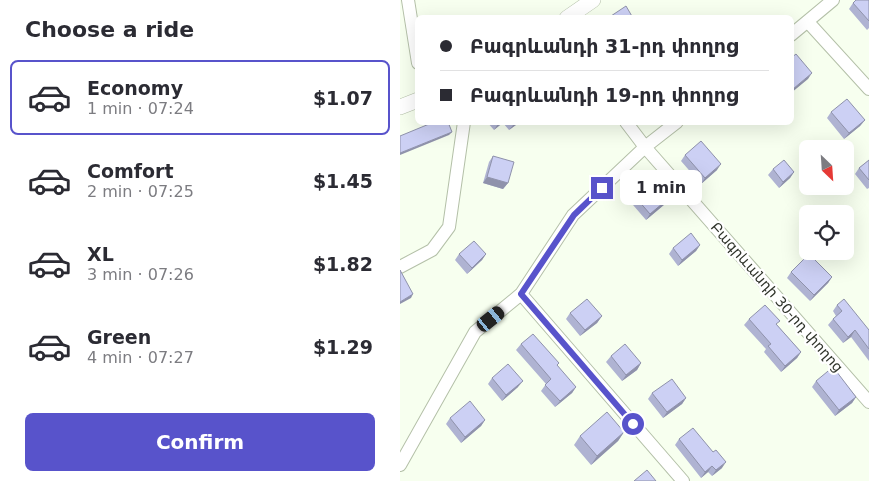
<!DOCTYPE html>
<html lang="en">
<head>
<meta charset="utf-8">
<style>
	:root { --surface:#fff; --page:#f2f2f3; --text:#2b2b33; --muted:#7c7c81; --line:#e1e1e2; --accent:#5853cb }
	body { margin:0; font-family:"DejaVu Sans","Noto Sans Armenian",sans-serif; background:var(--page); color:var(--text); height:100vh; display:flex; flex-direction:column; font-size:19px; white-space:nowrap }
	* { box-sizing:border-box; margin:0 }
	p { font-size:16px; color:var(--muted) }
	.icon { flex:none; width:28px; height:28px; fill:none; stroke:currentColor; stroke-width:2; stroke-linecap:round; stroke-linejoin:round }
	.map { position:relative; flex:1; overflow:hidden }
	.panel { display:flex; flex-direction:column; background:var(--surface); width:400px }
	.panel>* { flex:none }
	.hud { position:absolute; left:15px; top:15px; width:379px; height:110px; border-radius:8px; box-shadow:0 5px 20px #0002; display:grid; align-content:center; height:110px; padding:0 25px; background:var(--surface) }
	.needle { width:32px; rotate:155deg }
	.tools { position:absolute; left:399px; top:140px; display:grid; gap:10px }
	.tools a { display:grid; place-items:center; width:55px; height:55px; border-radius:8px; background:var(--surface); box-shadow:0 5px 20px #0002; font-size:25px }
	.end { position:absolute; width:22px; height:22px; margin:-11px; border:6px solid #5853cb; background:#fff; box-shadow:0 0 0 2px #fff }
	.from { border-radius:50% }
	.bubble { position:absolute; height:35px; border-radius:8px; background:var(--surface); box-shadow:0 5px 20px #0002; font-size:16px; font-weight:800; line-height:35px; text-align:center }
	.car { position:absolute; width:15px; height:30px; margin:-15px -8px; border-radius:6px; box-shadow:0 0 4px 1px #0007; background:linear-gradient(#222 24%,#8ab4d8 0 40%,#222 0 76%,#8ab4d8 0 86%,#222 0) }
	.hud b { display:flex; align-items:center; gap:18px; height:48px; font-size:19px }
	.hud b+b { border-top:1px solid var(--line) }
	.hud i { width:12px; height:12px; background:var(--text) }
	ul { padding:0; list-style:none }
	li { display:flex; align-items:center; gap:15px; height:75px; margin:0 10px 8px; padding:0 15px; border:2px solid transparent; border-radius:8px }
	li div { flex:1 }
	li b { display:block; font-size:19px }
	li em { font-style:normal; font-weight:800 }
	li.current { border-color:var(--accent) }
	li>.icon { width:45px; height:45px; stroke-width:1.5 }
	h2 { padding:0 25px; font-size:22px; line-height:60px }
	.cta { display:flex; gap:10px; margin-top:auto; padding:10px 25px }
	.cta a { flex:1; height:58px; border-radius:8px; background:var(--accent); color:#fff; font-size:20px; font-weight:800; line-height:58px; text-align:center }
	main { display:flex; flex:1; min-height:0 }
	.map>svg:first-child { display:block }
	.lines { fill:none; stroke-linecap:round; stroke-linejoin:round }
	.minor-casing { stroke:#b4c0a8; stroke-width:14 }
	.tertiary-casing { stroke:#b4c0a8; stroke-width:16 }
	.minor { stroke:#fff; stroke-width:12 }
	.tertiary { stroke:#fff; stroke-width:15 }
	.wall { fill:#afb3d2 }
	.shaded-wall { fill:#8f92ab }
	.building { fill:#ccd0f4; stroke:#8f92ab }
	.route { stroke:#5853cb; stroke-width:6 }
	.labels { text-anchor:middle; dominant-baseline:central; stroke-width:4.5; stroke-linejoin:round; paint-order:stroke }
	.street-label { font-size:14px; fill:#2f332a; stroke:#fff }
</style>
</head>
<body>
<main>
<section class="panel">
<h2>Choose a ride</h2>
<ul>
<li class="current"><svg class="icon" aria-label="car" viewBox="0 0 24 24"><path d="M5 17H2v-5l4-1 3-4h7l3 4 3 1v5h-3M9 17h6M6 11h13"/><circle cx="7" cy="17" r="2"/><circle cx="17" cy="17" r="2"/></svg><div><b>Economy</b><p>1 min · 07:24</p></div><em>$1.07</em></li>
<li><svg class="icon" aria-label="car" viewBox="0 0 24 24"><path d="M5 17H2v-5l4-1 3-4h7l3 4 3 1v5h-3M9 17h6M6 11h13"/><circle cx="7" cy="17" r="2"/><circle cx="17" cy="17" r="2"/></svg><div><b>Comfort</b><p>2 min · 07:25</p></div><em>$1.45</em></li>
<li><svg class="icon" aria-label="car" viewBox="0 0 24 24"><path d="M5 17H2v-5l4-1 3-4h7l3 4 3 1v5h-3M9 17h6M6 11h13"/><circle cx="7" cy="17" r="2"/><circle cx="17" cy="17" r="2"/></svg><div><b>XL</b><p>3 min · 07:26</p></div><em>$1.82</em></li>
<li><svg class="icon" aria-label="car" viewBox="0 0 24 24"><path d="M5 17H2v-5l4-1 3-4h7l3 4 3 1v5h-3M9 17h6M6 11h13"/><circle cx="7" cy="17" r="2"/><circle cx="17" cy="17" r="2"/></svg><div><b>Green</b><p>4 min · 07:27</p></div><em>$1.29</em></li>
</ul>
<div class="cta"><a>Confirm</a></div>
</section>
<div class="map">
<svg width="469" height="481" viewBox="0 0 469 481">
	<rect width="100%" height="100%" fill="#f7ffef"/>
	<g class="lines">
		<defs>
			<path id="minor" d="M8,0L18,63
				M408,22L469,89
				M391,35L433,0
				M226,122L245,147L469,402
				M0,267L32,250L49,227L64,122
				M121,294L283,481
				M0,465L75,332L121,294L173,215L245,147L277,122"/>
			<path id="tertiary" d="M167,18L193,0
				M0,107L18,100"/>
		</defs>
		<use href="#minor" class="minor-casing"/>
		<use href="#tertiary" class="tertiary-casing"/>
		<use href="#minor" class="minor"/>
		<use href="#tertiary" class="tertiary"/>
	</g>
	<path class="wall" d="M469,0V28L467,30L449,9L453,3Z
		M431,112L465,120L460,126L444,139L427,118Z
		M87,122H120L109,130L103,123L94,130Z
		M285,155L317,170L301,184L281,161Z
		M93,156L108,183L103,189L83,183L89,162Z
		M469,160V188L467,189L455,174L459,168Z
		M373,169L394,172L390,178L379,188L368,175Z
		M231,192L265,204L246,220L227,198Z
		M300,245L296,251L278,266L269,254L273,248Z
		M59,254H86L82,260L67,274L55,260Z
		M391,272L432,277L428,283L410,301L387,278Z
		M437,305L469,330V361L451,337L443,343L428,325L433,319L436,316L433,311Z
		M170,313L202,316L197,323L180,336L166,319Z
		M349,319L377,325L401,352L397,358L381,372L364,352L366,349L344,325Z
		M121,344L157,366L176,387L172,393L155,407L141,391L146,384L116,350Z
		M211,356L241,363L237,370L222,381L206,362Z
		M92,378L118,387L102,401L88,384Z
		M416,381L456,397L452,403L435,416L412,387Z
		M252,393L286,398L282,404L263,418L248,399Z
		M50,418L85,420L81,426L61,443L46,424Z
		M224,432L218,441L191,465L174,445L180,436Z
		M279,439L313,452L322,468L312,476L308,472L301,478L275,445Z"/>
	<path class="shaded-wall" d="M412,73L408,79L391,93L393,89Z
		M465,120L460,126L444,139L449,133Z
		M100,122H103L94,130L98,124Z
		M116,122H120L109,130L114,124Z
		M52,132L49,135L0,155V153Z
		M321,164L317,170L301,184L305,178Z
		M394,172L390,178L379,188L383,182Z
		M87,177L108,183L103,189L83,183Z
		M269,198L265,204L246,220L250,214Z
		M300,245L296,251L278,266L282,260Z
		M86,254L82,260L67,274L72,268Z
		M432,277L428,283L410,301L414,295Z
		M13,294L11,298L0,304V302Z
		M202,316L197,323L180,336L185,330Z
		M455,330L451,337L443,343L448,337Z
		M401,352L397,358L381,372L385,366Z
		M241,363L237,370L222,381L226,375Z
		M123,381L118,387L102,401L106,395Z
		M176,387L172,393L155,407L160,401Z
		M456,397L452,403L435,416L439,410Z
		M286,398L282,404L263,418L267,412Z
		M85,420L81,426L61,443L65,437Z
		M224,432L218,441L191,465L197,456Z
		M326,462L322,468L312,476L316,470Z
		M312,466L308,472L301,478L305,472Z"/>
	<path class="building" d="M456,0H469V21L453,3Z
		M226,6L233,18H208Z
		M396,54L412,73L393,89L391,87V58Z
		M447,99L465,120L449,133L431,112Z
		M34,122H48L52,132L0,153V136Z
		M301,141L321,164L305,178L285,155Z
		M93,156L114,162L108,183L87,177Z
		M384,160L394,172L383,182L373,169Z
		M469,160V180L459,168Z
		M251,176L269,198L250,214L231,192Z
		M291,233L300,245L282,260L273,248Z
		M74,241L86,254L72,268L59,254Z
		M409,254L432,277L414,295L391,272Z
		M0,270L13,294L0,302Z
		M187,299L202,316L185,330L170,313Z
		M444,299L469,330V349L455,330L448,337L433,319L442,311L437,305Z
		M365,305L380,321L376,324L401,352L385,366L368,346L371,344L349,319Z
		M133,334L159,363L157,365L176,387L160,401L145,385L151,379L121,344Z
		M225,344L241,363L226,375L211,356Z
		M108,364L123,381L106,395L92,378Z
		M433,367L456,397L439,410L416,381Z
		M272,379L286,398L267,412L252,393Z
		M70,401L85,420L65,437L50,418Z
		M207,412L224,432L197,456L180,436Z
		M293,428L313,452L316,450L326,462L316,470L312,466L305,472L279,439Z
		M247,470L256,481H234Z"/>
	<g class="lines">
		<path class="route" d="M202,188L174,215L121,294L233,424"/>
	</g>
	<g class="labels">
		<g class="street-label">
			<text transform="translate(377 297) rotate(49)">Բագրևանդի 30-րդ փողոց</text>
		</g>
	</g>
</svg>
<div class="tools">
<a><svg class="needle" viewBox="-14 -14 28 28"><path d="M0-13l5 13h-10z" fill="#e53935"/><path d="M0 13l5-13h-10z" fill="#7c7c81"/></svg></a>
<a><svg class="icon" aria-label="locate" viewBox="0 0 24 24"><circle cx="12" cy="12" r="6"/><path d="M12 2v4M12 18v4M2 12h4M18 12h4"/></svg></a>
</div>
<i class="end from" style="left:233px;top:424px"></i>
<i class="end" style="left:202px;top:188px"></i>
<div class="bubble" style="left:220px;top:170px;width:82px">1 min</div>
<i class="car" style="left:91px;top:319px;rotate:51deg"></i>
<div class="hud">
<b><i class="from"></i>Բագրևանդի 31-րդ փողոց</b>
<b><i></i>Բագրևանդի 19-րդ փողոց</b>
</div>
</div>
</main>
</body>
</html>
